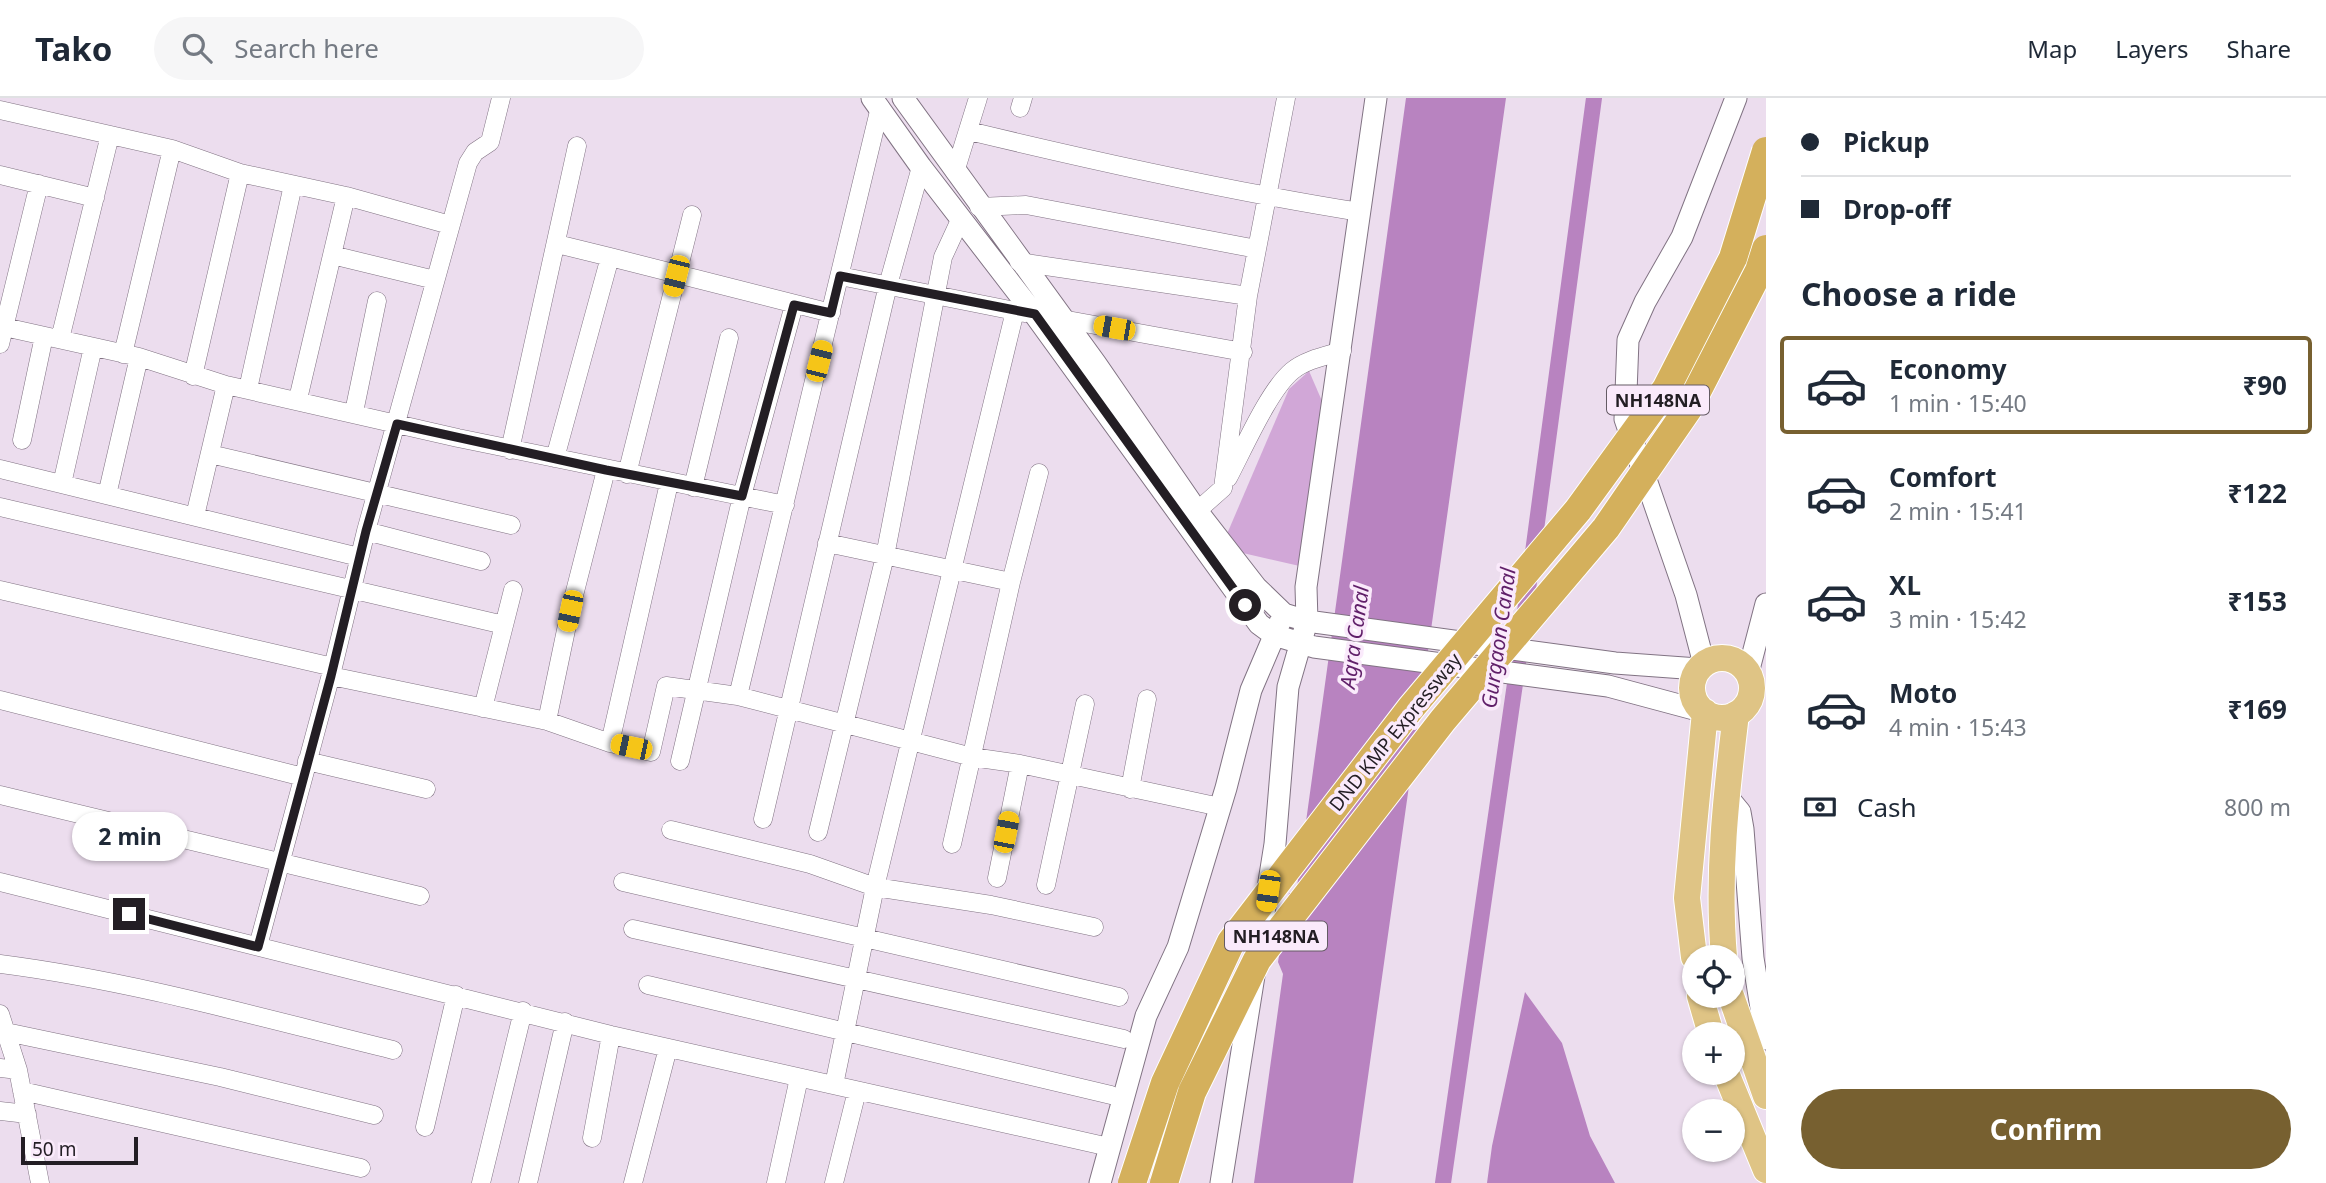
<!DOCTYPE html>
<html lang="en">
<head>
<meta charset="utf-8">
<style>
	:root { --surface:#fff; --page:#f6f6f7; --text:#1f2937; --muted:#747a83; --line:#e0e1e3; --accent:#776030 }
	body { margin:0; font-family:"Noto Sans",sans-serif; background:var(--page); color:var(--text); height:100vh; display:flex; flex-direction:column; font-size:26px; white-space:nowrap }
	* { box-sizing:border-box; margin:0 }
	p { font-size:23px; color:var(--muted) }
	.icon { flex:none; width:38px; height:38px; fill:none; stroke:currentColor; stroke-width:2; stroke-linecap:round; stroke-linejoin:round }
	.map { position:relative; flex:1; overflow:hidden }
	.sheet { display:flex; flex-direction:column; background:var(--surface); width:560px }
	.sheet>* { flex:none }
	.guide { display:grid; align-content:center; height:154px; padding:0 35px; background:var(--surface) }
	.controls { position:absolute; left:1682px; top:847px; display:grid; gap:14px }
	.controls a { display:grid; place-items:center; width:63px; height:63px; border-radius:50%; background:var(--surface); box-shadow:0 2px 5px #0004; font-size:35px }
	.scale { position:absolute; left:21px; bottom:18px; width:117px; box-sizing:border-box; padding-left:7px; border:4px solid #231e24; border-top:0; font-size:19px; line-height:24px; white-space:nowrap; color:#231e24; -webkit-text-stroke:5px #faeafb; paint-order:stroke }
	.end { position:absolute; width:32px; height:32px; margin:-16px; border:9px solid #231e24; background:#fff; box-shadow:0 0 0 4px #fff }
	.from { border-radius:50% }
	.bubble { position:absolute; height:49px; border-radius:24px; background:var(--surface); box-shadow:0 2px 5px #0004; font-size:23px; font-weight:700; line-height:49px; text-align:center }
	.car { position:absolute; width:21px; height:42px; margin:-21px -10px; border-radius:9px; box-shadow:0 0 5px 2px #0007; background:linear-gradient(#f5c518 24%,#345 0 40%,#f5c518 0 76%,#345 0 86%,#f5c518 0) }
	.guide b { display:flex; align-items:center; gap:24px; height:66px; font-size:26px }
	.guide b+b { border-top:2px solid var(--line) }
	.guide i { width:18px; height:18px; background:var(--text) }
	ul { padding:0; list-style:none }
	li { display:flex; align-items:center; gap:21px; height:98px; margin:0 14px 10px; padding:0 21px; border:4px solid transparent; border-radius:7px }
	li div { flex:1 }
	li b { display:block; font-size:26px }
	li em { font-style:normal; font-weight:700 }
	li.active { border-color:var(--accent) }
	li>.icon { width:63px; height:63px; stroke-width:1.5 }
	h2 { padding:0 35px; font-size:32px; line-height:84px }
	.pay { display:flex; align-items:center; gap:18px; height:77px; padding:0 35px; font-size:26px }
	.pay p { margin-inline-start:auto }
	.action { display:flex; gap:14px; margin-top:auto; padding:14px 35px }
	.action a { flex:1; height:80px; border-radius:42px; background:var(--accent); color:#fff; font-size:28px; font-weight:700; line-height:80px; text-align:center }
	header { display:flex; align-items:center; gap:42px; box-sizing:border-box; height:98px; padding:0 35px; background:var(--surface); border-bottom:2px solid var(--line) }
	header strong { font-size:33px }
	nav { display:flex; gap:38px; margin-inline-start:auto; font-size:24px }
	.search { width:490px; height:63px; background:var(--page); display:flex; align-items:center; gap:18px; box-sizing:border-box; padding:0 24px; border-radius:38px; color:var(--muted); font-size:26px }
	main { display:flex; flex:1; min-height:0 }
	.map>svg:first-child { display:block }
	.green { fill:#d1a7d7 }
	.water { fill:#b883c0 }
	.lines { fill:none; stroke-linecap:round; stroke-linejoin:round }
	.canal { stroke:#b883c0; stroke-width:16 }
	.minor-casing { stroke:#817383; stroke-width:19 }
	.tertiary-casing { stroke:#817383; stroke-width:23 }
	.primary-casing { stroke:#fff; stroke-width:28 }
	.minor { stroke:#fff; stroke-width:18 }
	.tertiary { stroke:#fff; stroke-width:21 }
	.primary { stroke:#dfc485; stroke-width:26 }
	.trunk-bridge-casing { stroke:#fff; stroke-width:30; stroke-linecap:butt }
	.trunk-bridge { stroke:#d4b05c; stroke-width:28 }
	.route { stroke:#231e24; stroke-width:9 }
	.labels { text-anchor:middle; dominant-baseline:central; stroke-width:7; stroke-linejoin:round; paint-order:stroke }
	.shield { fill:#faeafb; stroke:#645b64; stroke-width:2 }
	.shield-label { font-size:18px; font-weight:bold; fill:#231e24 }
	.street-label { font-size:19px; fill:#231e24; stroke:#faeafb }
	.water-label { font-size:21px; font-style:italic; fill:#601f69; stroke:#faeafb }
</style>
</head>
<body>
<header>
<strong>Tako</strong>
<div class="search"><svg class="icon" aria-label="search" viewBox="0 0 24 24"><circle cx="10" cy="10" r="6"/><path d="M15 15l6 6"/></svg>Search here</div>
<nav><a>Map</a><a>Layers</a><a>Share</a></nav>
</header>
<main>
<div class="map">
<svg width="1766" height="1085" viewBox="0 0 1766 1085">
	<rect width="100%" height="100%" fill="#ecddee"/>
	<path class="green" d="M1309,273L1325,310L1304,469L1221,450L1289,291Z"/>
	<path class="water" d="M1406,0H1506L1353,1085H1254L1283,876L1278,864L1289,795L1296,796Z
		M1525,894L1562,945L1590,1038L1615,1085H1487L1492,1048Z"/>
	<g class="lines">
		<path class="canal" d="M1524,521L1594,0
			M1443,1085L1521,544"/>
		<defs>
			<path id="minor" d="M1020,10L1023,0
				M0,12L172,51L240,75L346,98L450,127
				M969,33C1098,64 1228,93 1360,114
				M955,74L978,0
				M0,77L95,100
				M979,109L1026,107L1257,151
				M332,157L435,182
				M610,159L831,215
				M1019,164L1248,198
				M840,178L1025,215
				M1062,221L1243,254
				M0,228L139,259L226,287L458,340L785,407
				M60,241L110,37
				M0,246L39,86
				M123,256L172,51
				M193,278L240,75
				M248,291L293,87
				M298,301L346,98
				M354,314L377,203
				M22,342L44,238
				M510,352L577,48
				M210,356L511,427
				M555,360L610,159L557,146
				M0,371L359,459
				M627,376L692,117
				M1228,380C1243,352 1269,292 1292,273C1305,262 1325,258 1342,253
				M62,386L93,249
				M693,389L729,240
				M107,397L139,259
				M0,409L504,527
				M1197,413L1223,390L1248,198L1286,0
				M195,418L226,287
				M366,433L481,463
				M827,445L1011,484
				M0,492L333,569
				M331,578L547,623L610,645L651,654L666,588L738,598L972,659L1020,666L1220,709
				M738,598L880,9
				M0,602L303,679
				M483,610L513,492
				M547,623L570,513L606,372
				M610,645L669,385
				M307,663L426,691
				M680,663L742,398L794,207
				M1130,691L1147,601
				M0,697L420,798
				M763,721L888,187L921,69
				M671,732L810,766L875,789L991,807L1094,829
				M818,734L885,458L943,159L961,120
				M952,746L1011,484L1039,375
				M997,780L1020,666
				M0,784L611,937L1109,1049
				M623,784L1119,899
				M1046,787L1085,606
				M633,831L1124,941
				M258,848L333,569L366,433L468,65L475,54L490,44L501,0
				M0,866C133,883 262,920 393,952
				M648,887L1111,997
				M0,916L18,972L40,1085
				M6,934L220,979L374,1017
				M0,970L18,972
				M834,987L875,789L1015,213
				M22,993L361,1070
				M0,1013L27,1016
				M425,1029L456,897
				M592,1040L611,937
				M481,1085L523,913
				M528,1085L565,924
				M633,1085L668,950
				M776,1085L799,980
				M834,1085L857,993"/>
			<path id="tertiary" d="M872,0L921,69L1035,217L1259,526L1274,537L1314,549L1608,588L1705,614
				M903,0L1096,266L1197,413L1256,489L1284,516L1307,523L1615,565L1698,571
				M1704,566L1686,497L1625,321L1628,242L1645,204L1682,139L1736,0
				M1748,575L1766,506
				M1726,697L1740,714L1743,731L1753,860L1766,941
				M1100,1085L1146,918L1178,849L1226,690L1251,592L1280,524
				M1221,1085L1275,746L1288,589L1307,523L1306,489L1376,0"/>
			<path id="primary" d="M1692 590a30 30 0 1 1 60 0a30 30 0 1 1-60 0Z
				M1694,859L1687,800L1705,614
				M1724,859C1717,777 1726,698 1736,616
				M1700,898L1711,936
				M1731,898L1766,998
				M1726,975L1766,1072"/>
		</defs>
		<use href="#minor" class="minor-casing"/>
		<use href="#tertiary" class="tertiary-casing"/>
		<use href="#primary" class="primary-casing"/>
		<use href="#minor" class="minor"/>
		<use href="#tertiary" class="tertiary"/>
		<use href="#primary" class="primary"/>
		<defs>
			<path id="trunk-bridge" d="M1132,1085L1165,985L1231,844L1411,610L1578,412L1666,291L1733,160L1766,53
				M1164,1085L1192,994L1257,862L1443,622L1606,430L1688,311L1759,173L1766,151"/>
		</defs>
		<use href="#trunk-bridge" class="trunk-bridge-casing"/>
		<use href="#trunk-bridge" class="trunk-bridge"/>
	</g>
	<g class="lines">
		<path class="route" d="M129,816L258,849L331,578L366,433L397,326L606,372L742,398L794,207L831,215L840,178L1035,216L1245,507"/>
	</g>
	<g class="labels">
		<g class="shield">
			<rect x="1607" y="287.5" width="102" height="29" rx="5"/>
			<rect x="1225" y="823.5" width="102" height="29" rx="5"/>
		</g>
		<g class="shield-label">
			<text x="1658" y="302">NH148NA</text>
			<text x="1276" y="838">NH148NA</text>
		</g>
		<g class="street-label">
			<text transform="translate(1395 634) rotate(-51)">DND KMP Expressway</text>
		</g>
		<g class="water-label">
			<text transform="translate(1354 539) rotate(-82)">Agra Canal</text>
			<text transform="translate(1498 540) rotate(-82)">Gurgaon Canal</text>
		</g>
	</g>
</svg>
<div class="controls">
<a><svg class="icon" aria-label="locate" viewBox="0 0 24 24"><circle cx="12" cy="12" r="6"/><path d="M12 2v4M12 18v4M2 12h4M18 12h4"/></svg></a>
<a>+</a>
<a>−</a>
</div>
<div class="scale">50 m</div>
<i class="end from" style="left:1245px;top:507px"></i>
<i class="end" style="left:129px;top:816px"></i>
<div class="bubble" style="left:72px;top:714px;width:116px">2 min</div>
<i class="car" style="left:676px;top:178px;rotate:194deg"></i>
<i class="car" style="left:1114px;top:230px;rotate:280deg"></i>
<i class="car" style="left:819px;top:263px;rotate:14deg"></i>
<i class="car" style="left:570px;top:513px;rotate:192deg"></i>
<i class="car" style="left:631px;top:649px;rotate:282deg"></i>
<i class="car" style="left:1006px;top:734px;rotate:11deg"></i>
<i class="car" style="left:1268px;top:793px;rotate:188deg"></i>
</div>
<section class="sheet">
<div class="guide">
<b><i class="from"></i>Pickup</b>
<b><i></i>Drop-off</b>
</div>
<h2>Choose a ride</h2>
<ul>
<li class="active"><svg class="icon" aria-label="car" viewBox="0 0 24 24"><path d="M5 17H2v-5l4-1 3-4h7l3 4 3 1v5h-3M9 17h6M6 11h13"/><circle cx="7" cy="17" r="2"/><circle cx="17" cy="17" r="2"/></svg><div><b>Economy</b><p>1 min · 15:40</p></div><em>₹90</em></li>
<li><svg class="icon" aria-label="car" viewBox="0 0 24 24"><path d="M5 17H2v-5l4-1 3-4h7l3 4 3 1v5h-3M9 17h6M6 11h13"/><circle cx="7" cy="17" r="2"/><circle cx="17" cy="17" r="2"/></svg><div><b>Comfort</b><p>2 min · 15:41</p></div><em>₹122</em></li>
<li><svg class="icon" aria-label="car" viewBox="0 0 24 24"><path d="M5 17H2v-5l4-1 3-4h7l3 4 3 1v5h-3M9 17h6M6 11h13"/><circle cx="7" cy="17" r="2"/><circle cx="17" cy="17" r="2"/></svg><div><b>XL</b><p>3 min · 15:42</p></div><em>₹153</em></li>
<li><svg class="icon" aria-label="car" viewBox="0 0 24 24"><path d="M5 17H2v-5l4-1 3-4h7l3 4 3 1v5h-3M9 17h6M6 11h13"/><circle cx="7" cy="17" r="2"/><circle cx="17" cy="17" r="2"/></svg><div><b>Moto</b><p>4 min · 15:43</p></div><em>₹169</em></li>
</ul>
<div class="pay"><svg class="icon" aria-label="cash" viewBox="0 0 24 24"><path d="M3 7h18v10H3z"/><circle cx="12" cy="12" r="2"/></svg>Cash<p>800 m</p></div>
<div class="action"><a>Confirm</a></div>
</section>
</main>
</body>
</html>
